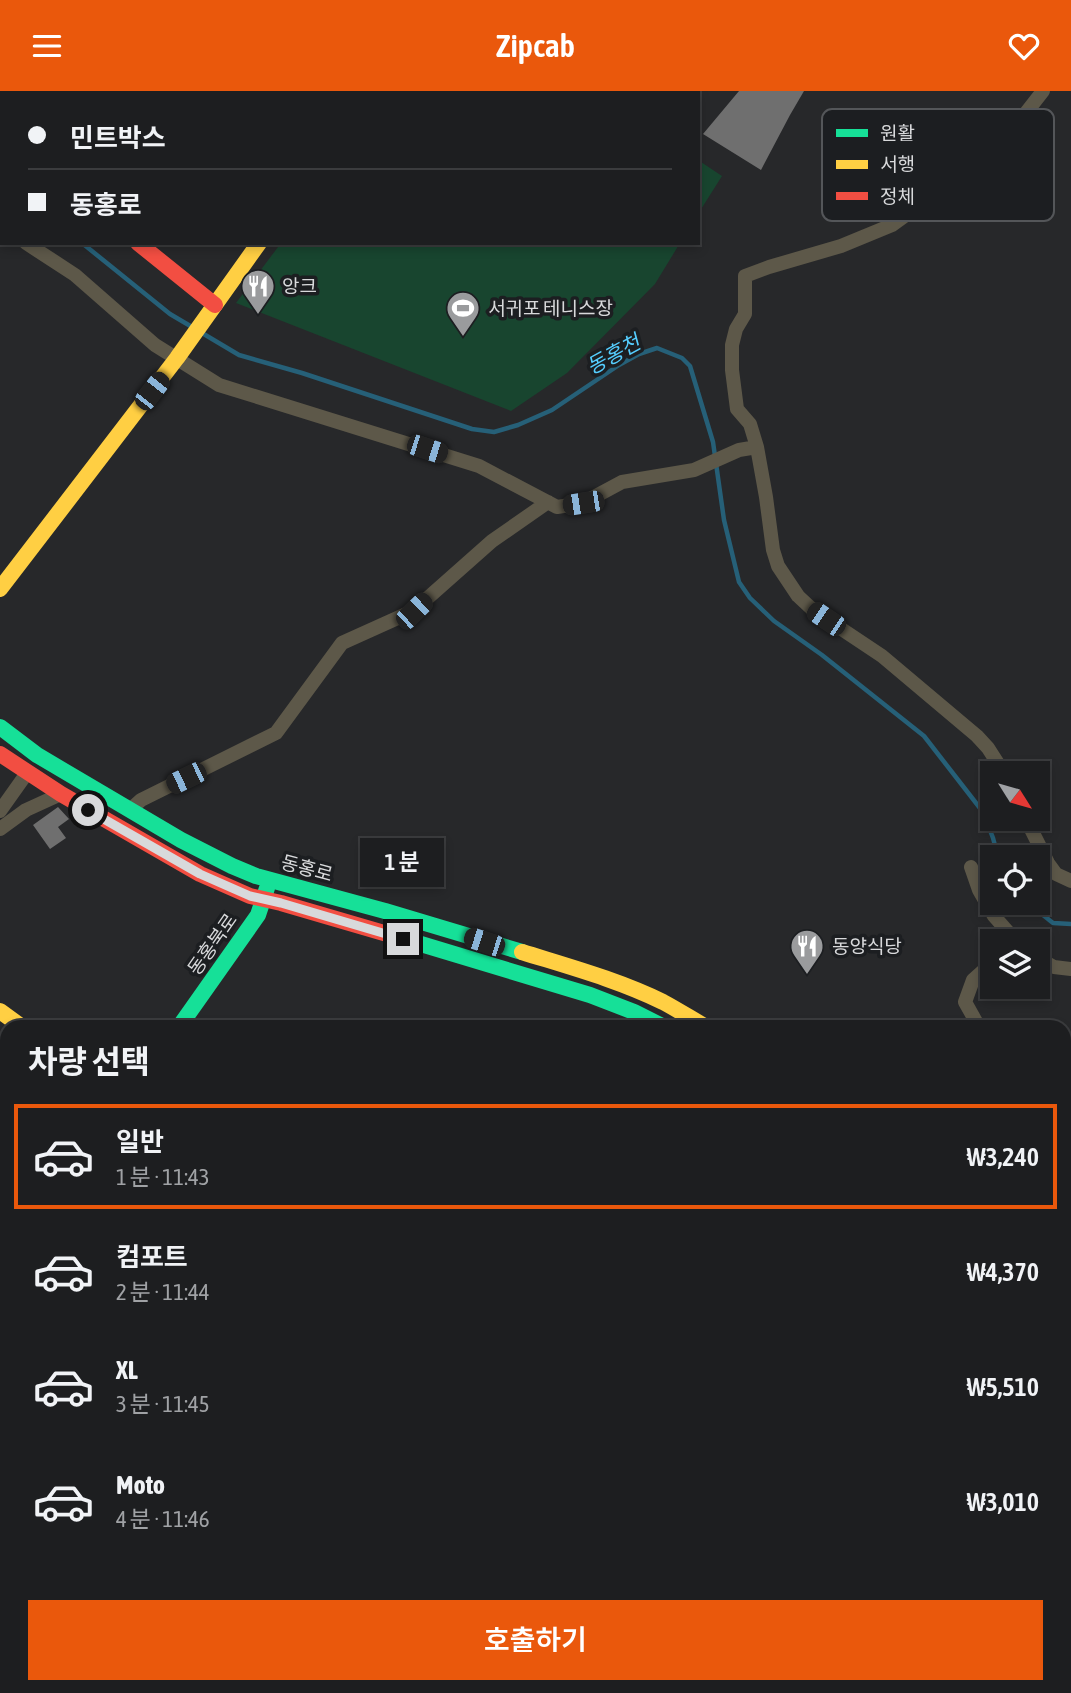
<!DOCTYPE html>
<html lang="ko">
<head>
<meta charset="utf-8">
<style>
	:root { --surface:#1d1e20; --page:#2a2b2d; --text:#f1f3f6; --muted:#a0a2a5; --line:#3b3c3e; --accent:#ea580c }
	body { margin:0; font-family:"Asap Condensed","Noto Sans KR",sans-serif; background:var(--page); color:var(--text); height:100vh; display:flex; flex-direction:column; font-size:26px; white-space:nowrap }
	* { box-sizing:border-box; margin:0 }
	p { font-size:23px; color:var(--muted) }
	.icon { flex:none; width:38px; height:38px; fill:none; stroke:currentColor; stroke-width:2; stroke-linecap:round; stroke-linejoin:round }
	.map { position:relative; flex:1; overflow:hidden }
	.side { position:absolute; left:0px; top:929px; width:1071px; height:674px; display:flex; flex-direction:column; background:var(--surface); border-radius:21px 21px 0 0; box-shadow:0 4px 10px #0003,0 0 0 2px var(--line) }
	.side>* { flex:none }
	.top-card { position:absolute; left:0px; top:0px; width:700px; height:154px; box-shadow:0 4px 10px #0003,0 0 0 2px var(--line); display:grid; align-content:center; height:154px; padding:0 28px; background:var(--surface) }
	.needle { width:46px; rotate:127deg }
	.fabs { position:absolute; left:980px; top:670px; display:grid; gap:14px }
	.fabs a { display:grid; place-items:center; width:70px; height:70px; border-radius:0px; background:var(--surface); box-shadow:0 4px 10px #0003,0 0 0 2px var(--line); font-size:35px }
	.end { position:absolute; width:32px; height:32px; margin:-16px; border:9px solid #d8d9db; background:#111; box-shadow:0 0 0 4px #111 }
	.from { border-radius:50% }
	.bubble { position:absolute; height:49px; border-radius:0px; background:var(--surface); box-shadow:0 4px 10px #0003,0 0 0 2px var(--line); font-size:23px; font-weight:600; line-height:49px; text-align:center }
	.car { position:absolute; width:21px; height:42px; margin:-21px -10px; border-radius:9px; box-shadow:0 0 5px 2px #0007; background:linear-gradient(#222 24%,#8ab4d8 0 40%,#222 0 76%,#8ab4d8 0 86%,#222 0) }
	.top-card b { display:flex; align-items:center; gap:24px; height:66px; font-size:26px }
	.top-card b+b { border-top:2px solid var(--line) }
	.top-card i { width:18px; height:18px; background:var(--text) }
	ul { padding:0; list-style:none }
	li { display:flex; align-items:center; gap:21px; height:105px; margin:0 14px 10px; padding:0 14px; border:4px solid transparent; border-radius:0px }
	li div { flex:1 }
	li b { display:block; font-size:26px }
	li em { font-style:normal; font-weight:600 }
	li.on { border-color:var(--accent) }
	li>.icon { width:63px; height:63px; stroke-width:1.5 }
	h2 { padding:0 28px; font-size:32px; line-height:84px }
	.cta { display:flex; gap:14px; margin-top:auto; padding:14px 28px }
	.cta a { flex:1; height:80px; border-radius:0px; background:var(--accent); color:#fff; font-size:28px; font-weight:600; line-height:80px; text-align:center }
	header { display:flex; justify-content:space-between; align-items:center; height:91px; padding:0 28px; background:var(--accent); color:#fff; font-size:32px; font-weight:600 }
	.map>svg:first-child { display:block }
	.grass { fill:#18452f }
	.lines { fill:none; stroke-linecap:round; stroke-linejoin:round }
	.stream { stroke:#266078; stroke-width:4.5 }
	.building { fill:#6f6f6f }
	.street { stroke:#5d5849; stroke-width:14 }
	.fast { stroke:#16e098; stroke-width:16 }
	.slow { stroke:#ffcf43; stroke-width:16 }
	.jam { stroke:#f24e42; stroke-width:16 }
	.route { stroke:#d8d9db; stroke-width:9 }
	.labels { text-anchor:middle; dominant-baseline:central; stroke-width:7; stroke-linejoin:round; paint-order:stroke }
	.poi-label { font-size:19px; fill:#d8d9db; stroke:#1c1e21; text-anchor:start }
	.street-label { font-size:19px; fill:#d8d9db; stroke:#1c1e21 }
	.water-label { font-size:21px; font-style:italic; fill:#55cdfe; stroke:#1c1e21 }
	.key { fill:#1c1e21; stroke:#545659; stroke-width:2 }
	.key-label { font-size:19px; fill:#d8d9db }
</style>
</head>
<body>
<header><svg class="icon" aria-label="menu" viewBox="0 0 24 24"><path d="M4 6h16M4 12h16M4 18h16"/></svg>Zipcab<svg class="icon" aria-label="heart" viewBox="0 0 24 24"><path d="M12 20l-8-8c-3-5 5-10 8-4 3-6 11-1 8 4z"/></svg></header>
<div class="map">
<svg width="1071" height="1602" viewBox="0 0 1071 1602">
	<rect width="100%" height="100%" fill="#27282a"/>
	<path class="grass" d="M698,69L722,85L698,123Z
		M281,152H680L655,193L567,282L511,320L236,212Z"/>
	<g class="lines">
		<path class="stream" d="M0,85L2,86
			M82,152L170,223L192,236
			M202,242L239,264L302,282L472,338L494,341L518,334L552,319L619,274L639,263L657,257L682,267L690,275L713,351L724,429L739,491L750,507L774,530L822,564L924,645L983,721L993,747L998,766
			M1028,812L1053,832L1071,833"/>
	</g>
	<path class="building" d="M739,0H804L790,24L761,79L703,43Z
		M58,716L69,728L58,736L66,747L50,758L33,734Z"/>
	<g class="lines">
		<path class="street" d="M624,0L626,2
			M658,2L659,0
			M0,136L2,137
			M26,152L75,184L155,254L219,294L479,375L557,416L583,412L622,391L694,379L739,359L757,356
			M1004,682L988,657L977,645L882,565L813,519L798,505L778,475L773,459L766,406L757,356L750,333L737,318L732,279V254L736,238L745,223V185L769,176L841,155L892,134L965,81L1015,36L1043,0
			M131,718L141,709L276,642L342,552L413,520L492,450L548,411
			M0,720L27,682
			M1026,728L1048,772L1056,783L1071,790
			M0,738L26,719L61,703
			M971,776L979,799L994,825L1016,850
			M1038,867L1054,876L1071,878
			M979,936L965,911L973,889L992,872
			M1064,1016L1071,1020
			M760,1602L765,1596"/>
		<path class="fast" d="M72,2L73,0
			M365,2L366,0
			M0,49L2,50
			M0,110L2,108
			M0,636L37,664L181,749L232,775L256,785L385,820L522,861
			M401,847L590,904L634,921L664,936
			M179,936L258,824L267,797
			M0,1195L7,1185"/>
		<path class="slow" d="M0,498L177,267L259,152
			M522,861C570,876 618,889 663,911C678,919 692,928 706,936
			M0,920L22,936
			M1064,1254L1071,1261
			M1064,1282L1071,1289
			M0,1467L7,1470
			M289,1596L300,1602"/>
		<path class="jam" d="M138,152L215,214
			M0,663L61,703L200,783L250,805L281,812L401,847
			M914,1596L916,1602"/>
	</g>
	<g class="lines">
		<path class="route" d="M88,719L200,783L250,805L281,812L403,848"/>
	</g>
	<defs>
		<symbol id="restaurant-pin" viewBox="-11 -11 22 30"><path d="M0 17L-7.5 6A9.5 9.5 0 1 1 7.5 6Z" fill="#9a9b9d" stroke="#1c1e21"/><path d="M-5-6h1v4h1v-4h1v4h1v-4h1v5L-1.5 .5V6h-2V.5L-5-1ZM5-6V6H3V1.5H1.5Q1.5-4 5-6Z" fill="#fff"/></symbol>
		<symbol id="stadium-pin" viewBox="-11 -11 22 30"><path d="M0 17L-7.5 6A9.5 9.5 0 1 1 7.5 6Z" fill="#9a9b9d" stroke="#1c1e21"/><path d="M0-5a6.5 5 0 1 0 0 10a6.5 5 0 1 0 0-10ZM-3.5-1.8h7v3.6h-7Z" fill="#fff"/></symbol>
	</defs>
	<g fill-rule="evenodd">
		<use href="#restaurant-pin" x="239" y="176" width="38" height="52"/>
		<use href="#stadium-pin" x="444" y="198" width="38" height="52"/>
		<use href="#restaurant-pin" x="788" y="836" width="38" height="52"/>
	</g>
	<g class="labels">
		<g class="poi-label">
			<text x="282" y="195">앙크</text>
			<text x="488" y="217">서귀포 테니스장</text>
			<text x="832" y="855">동양식당</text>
		</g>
		<g class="street-label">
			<text transform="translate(307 777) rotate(15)">동홍로</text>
			<text transform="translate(212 853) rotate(-55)">동홍북로</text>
		</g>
		<g class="water-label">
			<text transform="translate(613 263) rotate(-29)">동홍천</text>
		</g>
	</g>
	<rect x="822" y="18" width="232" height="112" rx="10" class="key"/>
	<rect x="836" y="38" width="32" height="8" fill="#16e098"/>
	<rect x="836" y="69" width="32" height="9" fill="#ffcf43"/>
	<rect x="836" y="101" width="32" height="8" fill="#f24e42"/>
	<g class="key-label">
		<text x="880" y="49">원활</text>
		<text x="880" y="80">서행</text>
		<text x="880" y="112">정체</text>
	</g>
</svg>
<div class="fabs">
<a><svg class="needle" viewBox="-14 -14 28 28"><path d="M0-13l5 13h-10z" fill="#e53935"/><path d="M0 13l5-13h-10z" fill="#a0a2a5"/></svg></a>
<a><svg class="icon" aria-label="locate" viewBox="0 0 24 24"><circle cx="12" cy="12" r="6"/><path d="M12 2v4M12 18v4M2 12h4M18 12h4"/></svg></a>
<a><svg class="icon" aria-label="layers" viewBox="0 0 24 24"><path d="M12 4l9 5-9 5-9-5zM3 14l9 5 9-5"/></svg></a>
</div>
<i class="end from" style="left:88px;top:719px"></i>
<i class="end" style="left:403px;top:848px"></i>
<div class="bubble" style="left:360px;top:747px;width:84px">1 분</div>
<i class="car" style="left:152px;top:300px;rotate:38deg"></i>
<i class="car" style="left:427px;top:358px;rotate:108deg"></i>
<i class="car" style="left:583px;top:412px;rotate:261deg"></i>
<i class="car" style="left:414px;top:520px;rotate:46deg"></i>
<i class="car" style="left:826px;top:528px;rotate:304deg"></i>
<i class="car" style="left:186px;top:687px;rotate:244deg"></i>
<i class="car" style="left:484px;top:851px;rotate:288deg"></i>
<div class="top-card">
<b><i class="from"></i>민트박스</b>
<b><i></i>동홍로</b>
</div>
<section class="side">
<h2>차량 선택</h2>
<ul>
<li class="on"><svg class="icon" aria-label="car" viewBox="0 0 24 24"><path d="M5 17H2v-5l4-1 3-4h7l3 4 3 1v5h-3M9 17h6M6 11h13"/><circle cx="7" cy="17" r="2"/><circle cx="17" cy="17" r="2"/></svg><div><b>일반</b><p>1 분 · 11:43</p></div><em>₩3,240</em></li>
<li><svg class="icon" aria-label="car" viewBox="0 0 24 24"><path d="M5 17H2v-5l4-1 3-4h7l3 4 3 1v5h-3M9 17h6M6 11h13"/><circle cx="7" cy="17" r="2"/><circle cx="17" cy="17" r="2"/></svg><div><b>컴포트</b><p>2 분 · 11:44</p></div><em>₩4,370</em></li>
<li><svg class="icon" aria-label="car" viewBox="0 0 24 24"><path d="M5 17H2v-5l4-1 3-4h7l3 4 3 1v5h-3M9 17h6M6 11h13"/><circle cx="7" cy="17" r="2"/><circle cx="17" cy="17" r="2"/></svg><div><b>XL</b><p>3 분 · 11:45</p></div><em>₩5,510</em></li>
<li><svg class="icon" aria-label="car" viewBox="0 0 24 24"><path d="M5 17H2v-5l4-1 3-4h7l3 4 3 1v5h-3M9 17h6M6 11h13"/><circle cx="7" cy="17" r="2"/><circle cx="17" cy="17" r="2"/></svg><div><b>Moto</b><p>4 분 · 11:46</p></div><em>₩3,010</em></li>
</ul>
<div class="cta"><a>호출하기</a></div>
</section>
</div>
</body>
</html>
